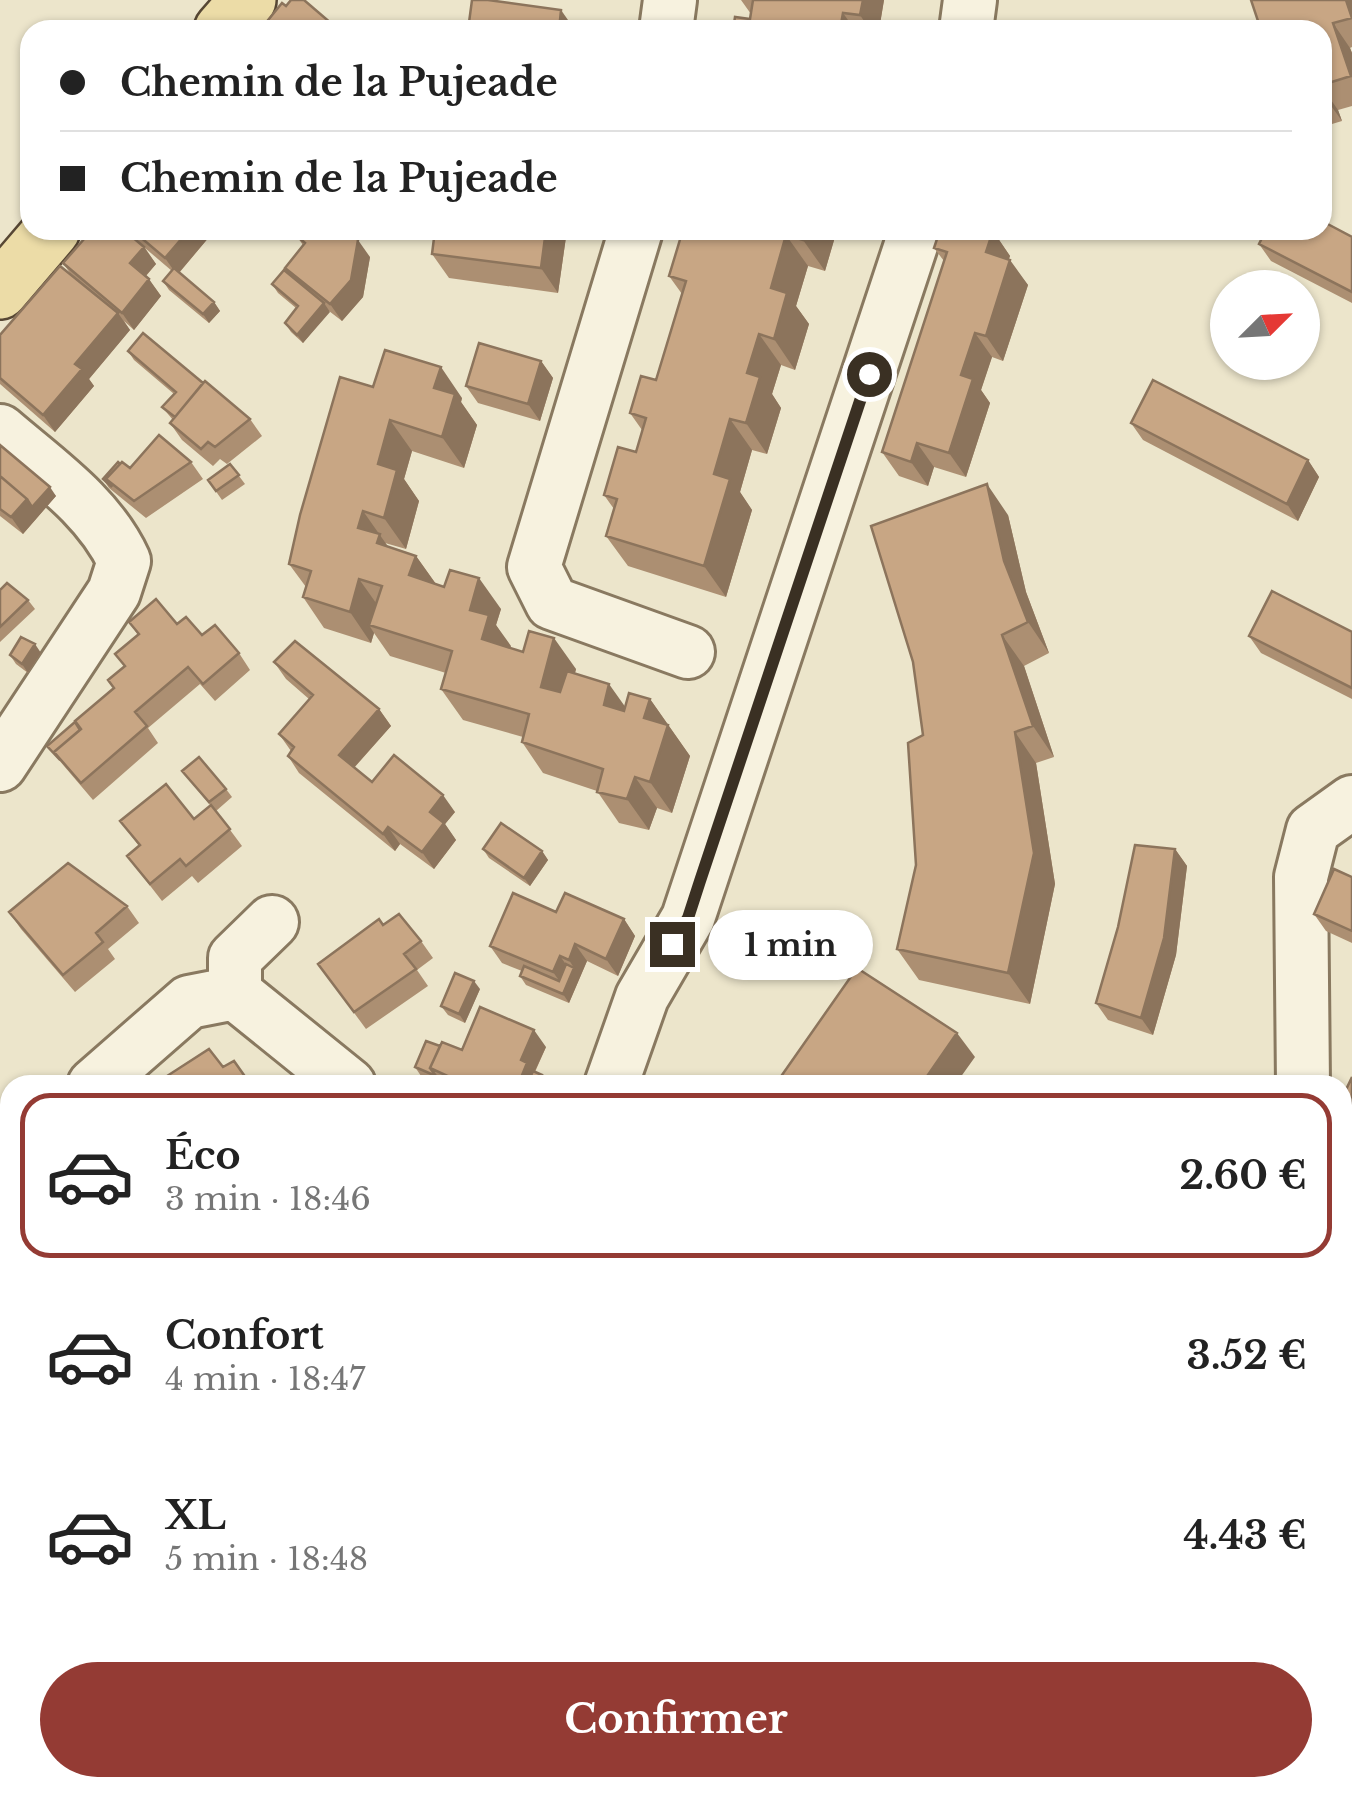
<!DOCTYPE html>
<html lang="fr">
<head>
<meta charset="utf-8">
<style>
	:root { --surface:#fff; --page:#f2f2f2; --text:#222; --muted:#767676; --line:#e0e0e0; --accent:#943b34 }
	body { margin:0; font-family:"Libre Baskerville",serif; background:var(--page); color:var(--text); height:100vh; display:flex; flex-direction:column; font-size:38px; white-space:nowrap }
	* { box-sizing:border-box; margin:0 }
	p { font-size:32px; color:var(--muted) }
	.icon { flex:none; width:55px; height:55px; fill:none; stroke:currentColor; stroke-width:2; stroke-linecap:round; stroke-linejoin:round }
	.map { position:relative; flex:1; overflow:hidden }
	.side { position:absolute; left:0px; top:1075px; width:1352px; height:722px; display:flex; flex-direction:column; background:var(--surface); border-radius:30px 30px 0 0; box-shadow:0 2px 8px #0004 }
	.side>* { flex:none }
	.hud { position:absolute; left:20px; top:20px; width:1312px; height:220px; border-radius:30px; box-shadow:0 2px 8px #0004; display:grid; align-content:center; height:220px; padding:0 40px; background:var(--surface) }
	.needle { width:65px; rotate:66deg }
	.fabs { position:absolute; left:1210px; top:270px; display:grid; gap:20px }
	.fabs a { display:grid; place-items:center; width:110px; height:110px; border-radius:50%; background:var(--surface); box-shadow:0 2px 8px #0004; font-size:50px }
	.end { position:absolute; width:45px; height:45px; margin:-22px; border:12px solid #3a3023; background:#fff; box-shadow:0 0 0 5px #fff }
	.from { border-radius:50% }
	.bubble { position:absolute; height:70px; border-radius:35px; background:var(--surface); box-shadow:0 2px 8px #0004; font-size:32px; font-weight:700; line-height:70px; text-align:center }
	.hud b { display:flex; align-items:center; gap:35px; height:95px; font-size:38px }
	.hud b+b { border-top:2px solid var(--line) }
	.hud i { width:25px; height:25px; background:var(--text) }
	ul { padding:18px 0 0; list-style:none }
	li { display:flex; align-items:center; gap:30px; height:165px; margin:0 20px 15px; padding:0 20px; border:5px solid transparent; border-radius:30px }
	li div { flex:1 }
	li b { display:block; font-size:38px }
	li em { font-style:normal; font-weight:700 }
	li.on { border-color:var(--accent) }
	li>.icon { width:90px; height:90px; stroke-width:1.5 }
	.primary-button { display:flex; gap:20px; margin-top:auto; padding:20px 40px }
	.primary-button a { flex:1; height:115px; border-radius:60px; background:var(--accent); color:#fff; font-size:40px; font-weight:700; line-height:115px; text-align:center }
	.map>svg:first-child { display:block }
	.lines { fill:none; stroke-linecap:round; stroke-linejoin:round }
	.minor-casing { stroke:#897960; stroke-width:58 }
	.major-casing { stroke:#574734; stroke-width:60 }
	.minor { stroke:#f7f2df; stroke-width:52 }
	.major { stroke:#ecdca7; stroke-width:55 }
	.wall { fill:#ac8f72 }
	.shaded-wall { fill:#8c745c }
	.building { fill:#c8a684; stroke:#8c745c; stroke-width:2.5 }
	.route { stroke:#3a3023; stroke-width:12 }
</style>
</head>
<body>
<div class="map">
<svg width="1352" height="1796" viewBox="0 0 1352 1796">
	<rect width="100%" height="100%" fill="#ece5cb"/>
	<g class="lines">
		<defs>
			<path id="minor" d="M666,30L670,0
				M966,30L970,0
				M636,230L534,567L552,603L688,652
				M0,431C45,470 99,506 124,561L114,592L0,765
				M272,922L235,958V993L349,1085
				M94,1085L189,1002L235,993
				M611,1085L642,997L688,918L916,230
				M1303,1085L1301,877L1313,830L1352,802
				M1342,1459L1352,1482
				M343,1788L344,1796"/>
			<path id="major" d="M222,30L248,0
				M0,291L52,230"/>
		</defs>
		<use href="#minor" class="minor-casing"/>
		<use href="#major" class="major-casing"/>
		<use href="#minor" class="minor"/>
		<use href="#major" class="major"/>
	</g>
	<path class="wall" d="M741,0H884L879,30H733L750,19L751,14Z
		M1352,0V47L1350,48L1352,53V106L1338,110L1342,121L1322,127V30Z
		M92,230H215L179,273L214,302L220,311L209,323L169,290L163,281L172,271L145,248L156,264L146,276L161,296L134,330L124,321L130,330L89,379L94,386L55,432L0,384V335L72,276L63,263Z
		M435,230H567L558,293L449,278L432,254Z
		M702,230H837L825,271L808,266L796,306L809,324L795,370L781,365L772,394L781,408L767,454L752,450L740,492L752,510L726,597L628,566L606,536L614,509L604,495L636,452L642,430L630,413L656,380L682,294L669,276L699,238Z
		M993,231L1010,256L1008,260L1028,285L1003,361L992,357L981,390L990,403L966,477L934,467L928,486L899,476L882,452L944,261L934,248Z
		M295,234L370,257L363,297L342,321L329,311L303,343L291,332L285,323L296,308L278,293L272,284L290,275L285,268L303,245Z
		M1352,237V303L1271,261L1259,244Z
		M128,351L203,383L250,419L262,436L227,464L220,459L213,466L182,440L170,423L173,420L162,407L174,394L134,360Z
		M541,361L553,378L540,421L478,403L466,386Z
		M373,387L462,398L461,402L477,425L464,468L412,451L404,479L419,501L406,549L385,543L388,547L416,556L436,584L501,609L496,625L510,648L576,669L575,673L625,707L650,699L690,756L672,813L657,808L649,830L619,823L597,791L543,773L522,742L523,737L463,720L441,689L446,673L390,656L374,633L371,643L324,628L303,597L306,587L289,564Z
		M1131,423L1308,460L1319,477L1298,521L1143,440Z
		M0,445L56,496L23,534L0,516Z
		M191,462L203,479L146,518L109,488L103,479L130,468Z
		M230,464L245,484L222,500L208,480Z
		M1008,515L1026,592L1049,653L1024,666L1054,757L1036,763L1055,884L1030,1004L919,980L897,949L916,865L923,735Z
		M0,590L28,600L35,609L0,642Z
		M129,622L177,624L239,653L250,670L215,701L200,684L148,728L158,743L93,800L47,746L113,688L124,666L115,654L138,635Z
		M1352,632V699L1261,653L1249,636Z
		M41,653L28,673L16,664L10,655Z
		M274,662L379,709L391,726L354,768L372,782L455,812L445,824L456,840L434,869L400,844L395,851L299,773L288,756L291,751L279,734L309,699L286,679Z
		M182,771L226,789L232,797L216,811L242,846L198,883L192,876L162,901L127,856L139,846L120,821L194,819L210,805Z
		M483,849L542,851L548,860L530,886L489,858Z
		M1175,849L1187,866L1176,955L1153,1035L1108,1020L1096,1003Z
		M1352,877V943L1326,931L1314,914Z
		M127,906L139,923L108,949L115,959L75,992L21,929L9,912Z
		M556,912L624,919L635,936L618,976L587,961L569,1003L526,985L520,976L522,971L502,963L490,946Z
		M383,925L421,941L433,958L417,970L428,986L366,1029L318,964Z
		M480,989L465,1023L448,1015L441,1006Z
		M440,1046L462,1050L546,1047L535,1072L542,1075L548,1084L441,1085L421,1076L415,1067Z
		M1352,1077V1155L1342,1151V1098Z
		M0,1140L10,1153V1169L3,1175L10,1184V1289L0,1278Z
		M0,1362L5,1365L7,1480L10,1484V1526L0,1521Z
		M133,1788H233L238,1795L143,1796L136,1792Z
		M927,1788H1066V1796H931Z"/>
	<path class="shaded-wall" d="M863,0H884L879,30H870L860,15Z
		M1346,0H1352V18Z
		M561,10L575,30H559Z
		M843,13L855,30H840Z
		M1333,23L1350,48L1352,53V78Z
		M1322,87L1338,110L1342,121L1324,96Z
		M189,230H215L177,275L165,258Z
		M546,230H567L558,293L541,268Z
		M806,230H837L825,271L803,240Z
		M993,231L1010,256L1003,277L986,252Z
		M786,235L808,266L796,306L809,324L795,370L774,339L771,288Z
		M358,240L370,257L363,297L342,321L330,304Z
		M144,247L156,264L142,280L130,263Z
		M1010,260L1028,285L1003,361L986,336Z
		M149,279L161,296L134,330L122,313Z
		M214,302L220,311L209,323L203,314Z
		M324,303L330,312L303,343L297,335Z
		M118,313L130,330L89,379L94,386L55,432L43,415L75,364Z
		M975,333L992,357L981,390L990,403L966,477L949,453L961,375Z
		M759,334L781,365L772,394L781,408L767,454L746,423L747,373Z
		M541,361L553,378L540,421L528,404Z
		M441,367L462,398L461,402L477,425L464,468L442,437L434,388Z
		M730,419L752,450L740,492L752,510L726,597L704,566L714,474Z
		M390,420L412,451L404,479L419,501L406,549L384,518L378,464Z
		M917,443L934,467L928,486L911,462Z
		M1308,460L1319,477L1298,521L1287,504Z
		M987,484L1008,515L1026,592L1049,653L1028,622L1004,561Z
		M50,487L56,496L23,534L11,517L27,499Z
		M363,511L401,565L358,528Z
		M416,556L438,587L409,575Z
		M479,578L501,609L496,625L511,646L504,670L482,639L470,610Z
		M359,579L381,610L369,625L374,633L371,643L350,612Z
		M1002,635L1024,666L1054,757L1033,726Z
		M554,638L576,669L563,718L541,687Z
		M35,644L41,653L28,673L22,664Z
		M609,684L631,715L604,705Z
		M650,699L690,756L672,813L650,782L644,718Z
		M379,709L391,726L350,772L339,755Z
		M1015,732L1036,763L1055,884L1030,1004L1008,973Z
		M635,777L657,808L649,830L627,799Z
		M443,795L455,812L445,824L456,840L434,869L422,852L430,812Z
		M388,827L400,844L395,851L383,834Z
		M1175,849L1187,866L1176,955L1153,1035L1141,1018Z
		M542,851L548,860L530,886L524,878Z
		M624,919L635,936L618,976L606,959Z
		M575,944L587,961L569,1003L563,994L574,968L569,960Z
		M560,956L572,973L565,989L553,972Z
		M474,981L480,989L465,1023L459,1014Z
		M534,1030L546,1047L534,1073L537,1085H518L521,1060Z
		M957,1033L975,1057L955,1085H921Z
		M542,1075L548,1084V1085H538Z
		M10,1428V1472L7,1480L10,1484V1525L5,1518L0,1515V1451Z
		M10,1651V1689L0,1708V1669Z
		M84,1788H105L100,1796H79Z
		M221,1788H233L238,1795L217,1796Z
		M533,1788H542L548,1796H531Z
		M1051,1788H1066V1796H1057Z"/>
	<path class="building" d="M291,0H304L339,30H260L282,3L286,6Z
		M472,0H488L561,10L559,30H468Z
		M753,0H863L860,15L843,13L840,30H733L735,17L750,19Z
		M1251,0H1346L1352,18L1333,23L1351,76L1322,85V30H1261Z
		M1005,26L1021,30H1004Z
		M1322,221L1352,237V292L1259,244L1266,230H1322Z
		M92,230H124L144,247L130,263L149,279L122,313L63,263Z
		M132,230H189L165,258Z
		M298,230H346L358,240L351,280L330,304L285,268L305,243L295,234Z
		M435,230H546L541,268L432,254Z
		M702,230H806L803,240L786,235L771,288L787,293L774,339L759,334L747,373L760,377L746,423L730,419L714,474L730,479L704,566L606,536L617,499L604,495L618,447L636,452L646,418L630,413L641,376L656,380L686,281L669,276L682,233L699,238Z
		M940,230L993,231L986,252L1010,260L986,336L975,333L961,375L973,379L949,453L917,443L911,462L882,452L947,252L934,248Z
		M60,266L118,313L75,364L82,369L43,415L0,378V335Z
		M174,268L214,302L203,314L163,281Z
		M284,270L324,303L297,335L285,323L298,306L272,284Z
		M143,333L203,383L175,417L162,407L176,392L128,351Z
		M479,343L541,361L528,404L466,386Z
		M385,350L441,367L434,388L455,394L442,437L390,420L378,464L397,470L384,518L363,511L358,528L380,534L377,543L416,556L409,575L444,587L450,570L479,578L470,610L489,615L482,639L523,652L529,631L554,638L541,687L560,692L567,671L609,684L604,705L624,711L629,693L650,699L644,718L668,725L650,782L635,777L627,799L597,792L603,769L522,742L529,714L441,689L452,651L369,625L382,586L359,579L350,612L303,597L311,571L289,564L300,515L340,377L373,387Z
		M1153,380L1308,460L1287,504L1131,423Z
		M205,381L250,419L215,447L208,442L201,449L170,423Z
		M159,435L191,462L134,501L106,479L122,462L130,468Z
		M0,445L50,487L32,507L27,499L0,476Z
		M118,462L120,464L106,479L112,487L103,479Z
		M230,464L239,475L216,491L208,480Z
		M0,476L27,499L11,517L0,509Z
		M987,484L1004,561L1028,622L1002,635L1033,726L1015,732L1034,853L1008,973L897,949L916,865L908,743L923,735L913,662L871,526Z
		M7,583L28,600L0,627V590Z
		M1272,591L1352,632V688L1249,636Z
		M156,599L177,624L186,617L202,635L215,625L239,653L203,684L188,667L135,712L147,726L81,783L54,752L81,729L75,721L114,688L108,680L125,666L115,654L139,634L129,622Z
		M21,637L35,644L22,664L10,655Z
		M295,641L379,709L339,755L372,782L394,755L443,795L430,812L444,823L422,852L388,827L383,834L288,756L294,747L279,734L313,695L274,662Z
		M75,722L80,730L54,752L60,760L47,746Z
		M199,757L226,789L209,802L182,771Z
		M166,784L194,819L211,805L230,829L186,866L180,859L150,884L127,856L140,845L120,821Z
		M501,823L542,851L524,878L483,849Z
		M1135,845L1175,849L1164,938L1141,1018L1096,1003L1118,927Z
		M68,863L127,906L96,933L103,942L63,975L9,912Z
		M1334,869L1352,877V931L1314,914Z
		M513,893L556,912L565,893L624,919L606,959L575,944L569,960L560,956L553,972L490,946Z
		M399,914L421,941L404,954L416,969L354,1012L318,964L379,919L383,925Z
		M566,964L574,968L563,994L520,976L524,966L559,981Z
		M857,968L957,1033L921,1085H775Z
		M455,973L474,981L459,1014L441,1006Z
		M480,1007L534,1030L521,1060L527,1063L518,1085H467L430,1068L442,1042L462,1050Z
		M426,1041L440,1046L430,1068L436,1076L415,1067Z
		M209,1049L223,1067L234,1061L251,1085H173L167,1076Z
		M533,1071L542,1075L538,1085H527Z
		M1352,1077V1143L1342,1139V1098Z
		M0,1172L10,1184V1286L0,1275Z
		M0,1362L10,1367V1428L0,1451Z
		M10,1485V1506L5,1518L0,1515V1508Z
		M0,1631L10,1636V1651L0,1669Z
		M28,1788H84L79,1796H23Z
		M148,1788H221L217,1796H165Z
		M495,1788H533L531,1796H493Z
		M567,1788H573L593,1794L592,1796H565Z
		M706,1788H724L742,1796H702Z
		M927,1788H993H989V1796H937V1789L927,1790Z"/>
	<g class="lines">
		<path class="route" d="M672,944L688,918L700,881L869,374"/>
	</g>
</svg>
<div class="fabs">
<a><svg class="needle" viewBox="-14 -14 28 28"><path d="M0-13l5 13h-10z" fill="#e53935"/><path d="M0 13l5-13h-10z" fill="#767676"/></svg></a>
</div>
<i class="end from" style="left:869px;top:374px"></i>
<i class="end" style="left:672px;top:944px"></i>
<div class="bubble" style="left:708px;top:910px;width:165px">1 min</div>
<div class="hud">
<b><i class="from"></i>Chemin de la Pujeade</b>
<b><i></i>Chemin de la Pujeade</b>
</div>
<section class="side">
<ul>
<li class="on"><svg class="icon" aria-label="car" viewBox="0 0 24 24"><path d="M5 17H2v-5l4-1 3-4h7l3 4 3 1v5h-3M9 17h6M6 11h13"/><circle cx="7" cy="17" r="2"/><circle cx="17" cy="17" r="2"/></svg><div><b>Éco</b><p>3 min · 18:46</p></div><em>2.60 €</em></li>
<li><svg class="icon" aria-label="car" viewBox="0 0 24 24"><path d="M5 17H2v-5l4-1 3-4h7l3 4 3 1v5h-3M9 17h6M6 11h13"/><circle cx="7" cy="17" r="2"/><circle cx="17" cy="17" r="2"/></svg><div><b>Confort</b><p>4 min · 18:47</p></div><em>3.52 €</em></li>
<li><svg class="icon" aria-label="car" viewBox="0 0 24 24"><path d="M5 17H2v-5l4-1 3-4h7l3 4 3 1v5h-3M9 17h6M6 11h13"/><circle cx="7" cy="17" r="2"/><circle cx="17" cy="17" r="2"/></svg><div><b>XL</b><p>5 min · 18:48</p></div><em>4.43 €</em></li>
</ul>
<div class="primary-button"><a>Confirmer</a></div>
</section>
</div>
</body>
</html>
